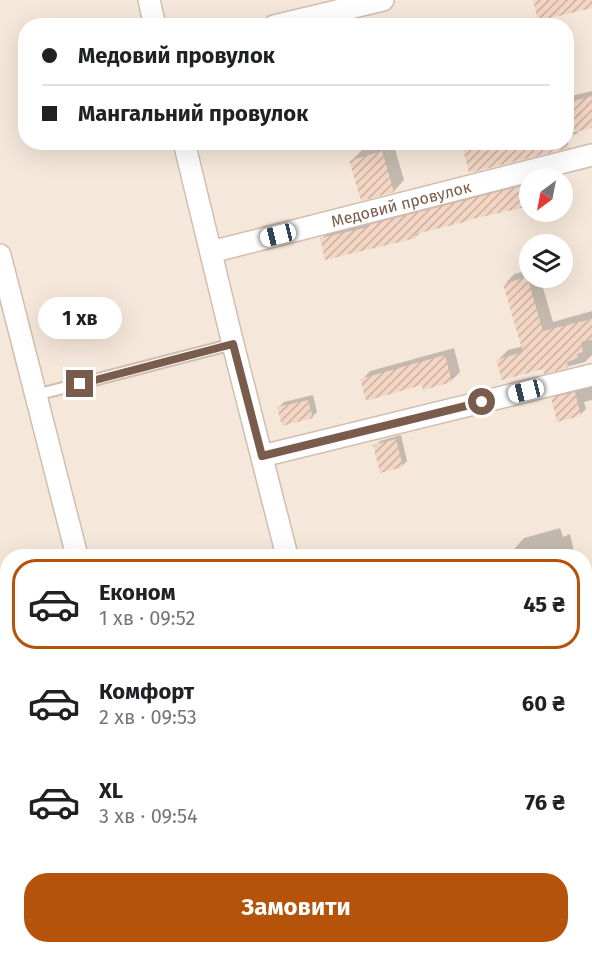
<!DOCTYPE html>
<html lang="uk">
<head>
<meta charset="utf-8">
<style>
	:root { --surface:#fff; --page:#f2f2f2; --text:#202124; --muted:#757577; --line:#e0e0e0; --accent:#b45309 }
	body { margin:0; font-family:"Fira Sans",sans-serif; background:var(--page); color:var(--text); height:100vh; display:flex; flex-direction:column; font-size:22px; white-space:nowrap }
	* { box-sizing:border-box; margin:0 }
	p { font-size:20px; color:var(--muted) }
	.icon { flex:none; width:33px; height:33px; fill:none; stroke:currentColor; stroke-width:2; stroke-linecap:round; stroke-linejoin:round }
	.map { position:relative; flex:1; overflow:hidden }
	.side { position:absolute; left:0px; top:549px; width:592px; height:405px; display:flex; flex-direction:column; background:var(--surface); border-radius:24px 24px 0 0; box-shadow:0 6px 24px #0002 }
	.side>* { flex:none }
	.guide { position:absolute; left:18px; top:18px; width:556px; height:132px; border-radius:24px; box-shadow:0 6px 24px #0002; display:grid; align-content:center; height:132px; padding:0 24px; background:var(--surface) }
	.needle { width:39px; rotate:212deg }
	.fabs { position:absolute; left:519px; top:168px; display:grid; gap:12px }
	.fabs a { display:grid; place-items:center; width:54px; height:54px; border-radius:50%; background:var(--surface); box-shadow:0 6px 24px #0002; font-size:30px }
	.end { position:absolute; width:27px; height:27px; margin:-14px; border:8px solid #7a5c4d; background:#fff; box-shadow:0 0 0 3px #fff }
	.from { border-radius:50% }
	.bubble { position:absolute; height:42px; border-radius:21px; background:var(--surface); box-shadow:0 6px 24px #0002; font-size:20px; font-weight:700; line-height:42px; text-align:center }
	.car { position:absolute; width:18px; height:36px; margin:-18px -9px; border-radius:8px; box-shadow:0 0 4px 2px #0007; background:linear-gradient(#fff 24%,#345 0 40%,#fff 0 76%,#345 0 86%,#fff 0) }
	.guide b { display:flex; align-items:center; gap:21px; height:57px; font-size:22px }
	.guide b+b { border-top:2px solid var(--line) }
	.guide i { width:15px; height:15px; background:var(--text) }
	ul { padding:10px 0 0; list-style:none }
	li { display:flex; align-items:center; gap:18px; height:90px; margin:0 12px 9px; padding:0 12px; border:3px solid transparent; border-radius:24px }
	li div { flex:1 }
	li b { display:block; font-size:22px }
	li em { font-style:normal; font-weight:700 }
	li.active { border-color:var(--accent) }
	li>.icon { width:54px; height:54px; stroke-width:1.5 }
	.primary-button { display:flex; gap:12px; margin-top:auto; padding:12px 24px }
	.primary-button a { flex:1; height:69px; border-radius:24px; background:var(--accent); color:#fff; font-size:24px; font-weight:700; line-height:69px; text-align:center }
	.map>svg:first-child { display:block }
	.residential { fill:#f5e8da; fill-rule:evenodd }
	.shadow { fill:#0003 }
	.building { fill:url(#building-hatch) }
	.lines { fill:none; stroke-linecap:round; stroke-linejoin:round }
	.lane-casing { stroke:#d1beb0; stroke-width:14 }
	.street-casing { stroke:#d1beb0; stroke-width:24 }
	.lane { stroke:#fff; stroke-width:10 }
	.street { stroke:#fff; stroke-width:21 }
	.route { stroke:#7a5c4d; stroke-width:8 }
	.labels { text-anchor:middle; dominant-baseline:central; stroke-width:5; stroke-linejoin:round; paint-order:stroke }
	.street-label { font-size:16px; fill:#7a5c4d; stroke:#fffaf3 }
</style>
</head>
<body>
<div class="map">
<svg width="592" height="954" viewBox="0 0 592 954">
	<defs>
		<pattern id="building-hatch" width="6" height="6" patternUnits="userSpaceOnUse" patternTransform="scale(1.5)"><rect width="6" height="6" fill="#f3d5c3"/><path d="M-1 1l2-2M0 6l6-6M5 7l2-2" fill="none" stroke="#cab0a1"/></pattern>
	</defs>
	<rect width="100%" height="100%" fill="#fdf6ec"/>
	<path class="residential" d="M0,0H592V954H0ZM26,26H567V142H26ZM530,178H562V212H530ZM530,244H562V278H530ZM8,556H585V946H8Z"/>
	<path class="shadow" d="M592,91V125L583,128L576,134L567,136V97Z
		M389,142H393L404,180L394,191L351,161L362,150Z
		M549,172L551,178H530V204L470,218L468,220L421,232L415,237L321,239L332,228Z
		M530,270V278H540L553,322L592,311V355L585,362L546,372L544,367L498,360L508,350L523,346L505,284L514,274Z
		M454,348L460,372L452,380L424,388L423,384L362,380L370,371Z
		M592,385V400L584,402L586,409L581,414L552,399L558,394Z
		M313,395L317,412L312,417L279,407L284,402Z
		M401,435L407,461L402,466L375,446L380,441Z
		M560,528L563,537L570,534L575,556H516L514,549L524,538Z
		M133,946H174L178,954H131L134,950Z
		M188,946H220L214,953L210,954H189Z"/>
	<path class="building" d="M533,0H592V8L538,21Z
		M592,96V128L567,134V103Z
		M461,142H568L569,148L469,173Z
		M382,151L394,192L361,201L349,161Z
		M530,184V206L468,220L469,221L415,234L416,238L325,260L320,238L369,227L368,225Z
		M527,277L543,331L592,319V340L581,342L583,352L577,354L578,358L567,362L568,368L544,374L543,369L502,380L496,360L523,352L503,284Z
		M445,355L452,382L423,390L422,385L366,401L360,379Z
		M575,392L581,416L557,422L551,398Z
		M308,400L313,418L282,426L277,407Z
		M396,439L403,467L380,473L373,445Z"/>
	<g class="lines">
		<defs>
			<path id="lane" d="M36,395L233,344"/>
			<g id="street">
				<path d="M149,0L155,26"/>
				<path d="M274,26L383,0"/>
				<path d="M184,142L233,344L287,556"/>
				<path id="s1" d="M211,252L592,155"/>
				<path d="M0,255L77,556"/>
				<path d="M262,456L592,375"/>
				<path d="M585,586L592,584"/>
				<path d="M585,789L592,788"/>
				<path d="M174,946L176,954"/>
				<path d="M393,946L395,954"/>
				<path d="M309,954L340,946"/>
			</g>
		</defs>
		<use href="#lane" class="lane-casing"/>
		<use href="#street" class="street-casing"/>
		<use href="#lane" class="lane"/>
		<use href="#street" class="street"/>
	</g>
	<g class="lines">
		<path class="route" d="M80,384L233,344L262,456L482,402"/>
	</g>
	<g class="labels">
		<g class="street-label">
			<text stroke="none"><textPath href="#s1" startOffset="196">Медовий провулок</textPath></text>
		</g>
	</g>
</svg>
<div class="fabs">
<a><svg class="needle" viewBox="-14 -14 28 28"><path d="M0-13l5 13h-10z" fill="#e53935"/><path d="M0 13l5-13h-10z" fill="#757577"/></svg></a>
<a><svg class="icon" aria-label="layers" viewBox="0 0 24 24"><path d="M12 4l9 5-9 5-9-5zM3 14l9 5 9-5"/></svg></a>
</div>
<i class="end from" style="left:482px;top:402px"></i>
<i class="end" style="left:80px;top:384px"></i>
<div class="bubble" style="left:38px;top:297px;width:84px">1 хв</div>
<i class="car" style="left:278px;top:235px;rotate:256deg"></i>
<i class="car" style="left:526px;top:391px;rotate:256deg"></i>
<div class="guide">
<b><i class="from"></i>Медовий провулок</b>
<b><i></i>Мангальний провулок</b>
</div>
<section class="side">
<ul>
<li class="active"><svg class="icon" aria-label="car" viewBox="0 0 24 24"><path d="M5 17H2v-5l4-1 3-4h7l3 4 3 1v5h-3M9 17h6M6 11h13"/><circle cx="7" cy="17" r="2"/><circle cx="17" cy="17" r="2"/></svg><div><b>Економ</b><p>1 хв · 09:52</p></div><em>45 ₴</em></li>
<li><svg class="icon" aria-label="car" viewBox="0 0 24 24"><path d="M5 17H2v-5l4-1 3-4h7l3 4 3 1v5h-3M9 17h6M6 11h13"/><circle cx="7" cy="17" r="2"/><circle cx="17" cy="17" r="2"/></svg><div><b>Комфорт</b><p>2 хв · 09:53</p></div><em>60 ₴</em></li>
<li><svg class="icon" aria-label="car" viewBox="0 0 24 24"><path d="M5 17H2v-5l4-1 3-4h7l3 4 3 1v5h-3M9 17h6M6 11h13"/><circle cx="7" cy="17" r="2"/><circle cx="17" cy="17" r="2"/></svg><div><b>XL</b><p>3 хв · 09:54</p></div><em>76 ₴</em></li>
</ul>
<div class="primary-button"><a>Замовити</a></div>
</section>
</div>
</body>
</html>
